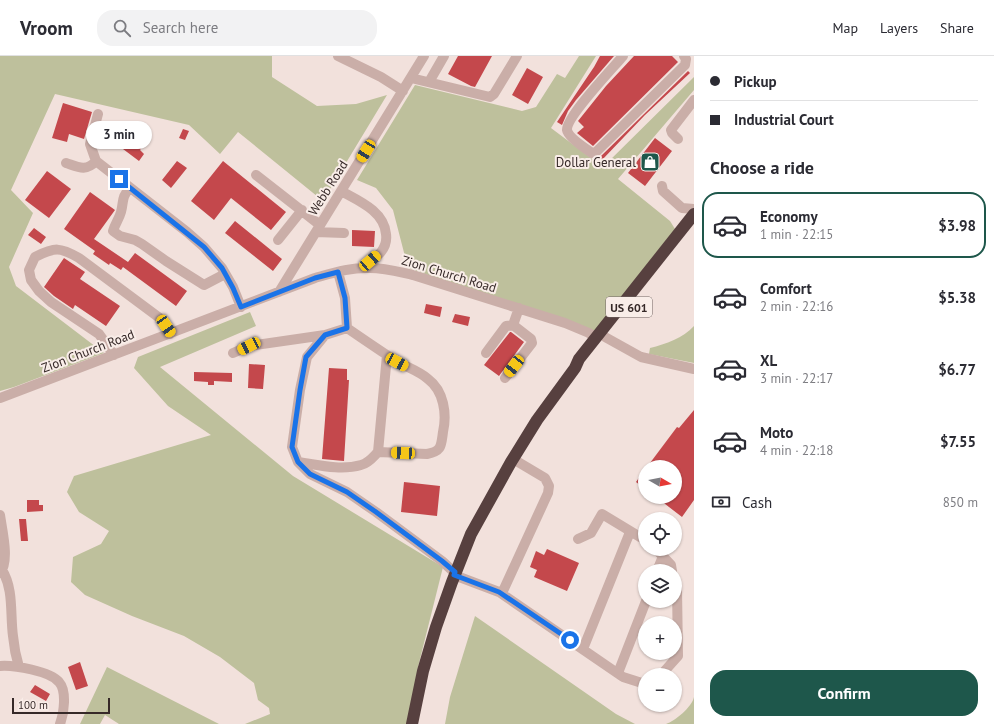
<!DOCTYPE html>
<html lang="en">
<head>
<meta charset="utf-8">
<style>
	:root { --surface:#fff; --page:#f2f2f3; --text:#2b2b33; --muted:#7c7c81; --line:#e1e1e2; --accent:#1e574b }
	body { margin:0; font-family:"PT Sans",sans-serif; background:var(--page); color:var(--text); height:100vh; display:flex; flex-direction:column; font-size:15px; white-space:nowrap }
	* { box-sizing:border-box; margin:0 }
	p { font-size:13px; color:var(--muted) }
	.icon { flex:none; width:22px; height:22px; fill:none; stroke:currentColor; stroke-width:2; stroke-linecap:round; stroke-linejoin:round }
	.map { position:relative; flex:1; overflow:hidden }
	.sheet { display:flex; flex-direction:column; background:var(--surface); width:300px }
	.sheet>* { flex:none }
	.top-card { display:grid; align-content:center; height:88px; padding:0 16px; background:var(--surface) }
	.needle { width:26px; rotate:99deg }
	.buttons { position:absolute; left:638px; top:404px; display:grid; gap:8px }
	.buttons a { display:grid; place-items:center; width:44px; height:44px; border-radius:50%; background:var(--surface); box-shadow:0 1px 3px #0004; font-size:20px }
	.scale { position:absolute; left:12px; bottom:10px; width:98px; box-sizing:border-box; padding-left:4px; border:2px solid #362928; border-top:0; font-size:11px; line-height:14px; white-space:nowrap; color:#362928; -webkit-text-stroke:3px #f9ede8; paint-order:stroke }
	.end { position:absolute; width:18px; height:18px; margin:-9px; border:5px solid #1a73e8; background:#fff; box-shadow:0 0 0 2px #fff }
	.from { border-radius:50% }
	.bubble { position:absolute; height:28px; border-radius:14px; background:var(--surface); box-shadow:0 1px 3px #0004; font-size:13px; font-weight:800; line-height:28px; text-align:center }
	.car { position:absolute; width:12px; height:24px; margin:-12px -6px; border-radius:5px; box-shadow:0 0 3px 1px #0007; background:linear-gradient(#f5c518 24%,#345 0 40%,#f5c518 0 76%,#345 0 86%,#f5c518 0) }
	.top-card b { display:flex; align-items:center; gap:14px; height:38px; font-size:15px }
	.top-card b+b { border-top:1px solid var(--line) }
	.top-card i { width:10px; height:10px; background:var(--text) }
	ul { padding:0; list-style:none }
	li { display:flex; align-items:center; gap:12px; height:66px; margin:0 8px 6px; padding:0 8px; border:2px solid transparent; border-radius:16px }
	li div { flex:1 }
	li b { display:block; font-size:15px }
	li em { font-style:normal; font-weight:800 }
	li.active { border-color:var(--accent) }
	li>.icon { width:36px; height:36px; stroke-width:1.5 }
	h2 { padding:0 16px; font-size:18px; line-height:48px }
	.pay { display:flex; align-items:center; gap:10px; height:44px; padding:0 16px; font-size:15px }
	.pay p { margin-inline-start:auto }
	.button { display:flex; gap:8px; margin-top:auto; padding:8px 16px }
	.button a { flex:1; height:46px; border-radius:16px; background:var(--accent); color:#fff; font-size:16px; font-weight:800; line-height:46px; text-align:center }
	header { display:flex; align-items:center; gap:24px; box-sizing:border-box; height:56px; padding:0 20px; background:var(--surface); border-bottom:1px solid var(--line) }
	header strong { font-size:19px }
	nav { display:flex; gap:22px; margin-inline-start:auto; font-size:14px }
	.search { width:280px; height:36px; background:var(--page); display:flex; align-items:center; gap:10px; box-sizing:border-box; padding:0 14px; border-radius:16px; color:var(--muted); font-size:15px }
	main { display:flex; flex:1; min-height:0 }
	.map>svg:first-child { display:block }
	.green { fill:#bec09c }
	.building { fill:#c4484c }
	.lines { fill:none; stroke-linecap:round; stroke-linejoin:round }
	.minor { stroke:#caaea8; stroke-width:10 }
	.highway { stroke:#57403f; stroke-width:12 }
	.route { stroke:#1a73e8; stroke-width:5 }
	.labels { text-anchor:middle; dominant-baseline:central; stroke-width:4; stroke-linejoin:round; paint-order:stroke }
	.shield { fill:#f9ede8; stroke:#706462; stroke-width:1 }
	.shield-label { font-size:12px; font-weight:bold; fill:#362928 }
	.poi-label { font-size:13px; fill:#362928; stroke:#f9ede8; text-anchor:end }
	.street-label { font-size:13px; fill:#362928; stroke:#f9ede8 }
</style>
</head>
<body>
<header>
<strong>Vroom</strong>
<div class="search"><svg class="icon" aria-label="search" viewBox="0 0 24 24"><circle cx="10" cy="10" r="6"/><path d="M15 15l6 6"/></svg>Search here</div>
<nav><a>Map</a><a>Layers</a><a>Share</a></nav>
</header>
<main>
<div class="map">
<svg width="694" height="668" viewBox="0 0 694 668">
	<rect width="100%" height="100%" fill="#f2e1dc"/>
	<path class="green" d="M0,0H272V21L317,50L356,48L387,39L323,145L238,76L220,98L189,69L55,38L11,134L33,157L9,211L16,230L104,297L14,331L0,335Z
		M579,0H596L551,72L603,111L694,21V34L618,123L670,165L675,173L593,277L408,212L393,154L376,132L357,124L415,29L522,55L536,51L557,18L565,22Z
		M250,256L256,270L160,311L293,420L443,511L418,611L409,668H245L270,658L269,652L258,644L254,627L220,601L184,580L132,560L85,539L71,526L73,501L101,488L109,475L79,456L67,436L74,420L211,379L168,350L134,312L138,301Z
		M694,270V307L649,298L650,292C666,288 683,282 694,270Z
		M475,560L616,658L635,668H445L450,641Z
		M107,611L219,668H119L105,659L100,668H80Z
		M694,641V668H666C675,665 692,651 694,641Z"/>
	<path class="building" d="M458,0H492L475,31L471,30L448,18Z
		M600,0H614L576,44L568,55L562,69L557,66L594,11Z
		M634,0H672L678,6L593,90L577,77L584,71L578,65L606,30Z
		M527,12L543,21L528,48L512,39Z
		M688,15L690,17L645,59L602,104L600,101Z
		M63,47L92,56L84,83L69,78L67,86L52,82Z
		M183,73L189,75L185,84L179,82Z
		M134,79L145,87L140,94L144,98L139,105L123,93Z
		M655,82L672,95L645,130L628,117Z
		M177,105L187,112L171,132L162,124Z
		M223,105L286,156L271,174L231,142L214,164L191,145Z
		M47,115L71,133L49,162L25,144Z
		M90,136L115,154L94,183L128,206L135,197L187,235L176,250L123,211L121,214L110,207L109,209L93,198L95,195L64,173Z
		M235,165L282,203L273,215L225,177Z
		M34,172L46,181L41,188L28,179Z
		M352,174L375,175L374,191L352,190Z
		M64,202L85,216L80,223L120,250L106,270L75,249L73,253L54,240L44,231Z
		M426,248L442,251L440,261L424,257Z
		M455,258L470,261L468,270L452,266Z
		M510,276H511L524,286L499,320L484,309Z
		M249,308L265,309L263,333L248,332Z
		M329,312L347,313V324H349L344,405L322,403Z
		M194,316L232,317V326L214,325V329H208V326L194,325Z
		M694,354V444L682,461L656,441H675V411H647L677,371L679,372Z
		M645,413V433L636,426Z
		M404,426L440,430L437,460L401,456Z
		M27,444H39V449H43V455L27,456Z
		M19,463H26L28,485H21Z
		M547,493L579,507L567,535L534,521L537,514L530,511L536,495L544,499Z
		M80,606L88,630L76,634L68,611Z
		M35,629L50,638L46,645L30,636Z"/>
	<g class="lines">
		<path class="minor" d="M338,0L381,21L403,35
			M623,0C613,12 566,61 567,74C568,81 586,93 592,97L596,96L685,9L686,3L684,0
			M411,22L490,41L494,38L517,0
			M429,26L444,0
			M678,83L672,77L671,74L694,44
			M96,105L187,176L204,191L222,212L233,231L241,251
			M96,105L90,88L98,58
			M66,107C78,111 86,116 96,105
			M256,119L320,169
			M662,130L663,135L682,152L694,153
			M130,132C121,141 124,145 121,156C119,163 115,168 113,175L120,180L135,184L142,188L166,205L204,229L225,218
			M341,135C359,145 384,155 386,178C387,185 385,191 381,196C376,202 368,207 362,212
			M316,176L344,177
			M278,184L302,154
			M338,216L345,242L347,272C363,283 379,294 396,305C406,311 419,315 428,323C444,335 447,358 443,376C441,390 442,395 427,398L378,396L387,299
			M279,236L424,0
			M347,272L325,279L307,301L300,334L292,391L298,406L310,418L347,436L376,456L442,505L455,517
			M605,281L641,301L694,313
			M233,297L249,290L325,279
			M486,297L506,270L513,269
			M114,299L99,278L51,246L39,235L31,224L29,214L35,201C55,191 60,191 79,202L161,263L170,278
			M505,322L532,287L531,283L513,269L519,252
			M0,342L315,222C333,217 352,211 370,212C385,212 399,216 413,219L565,267L589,277L595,281
			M298,406C318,409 341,415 361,409C369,407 373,401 378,396
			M0,459C2,474 10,505 0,517
			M578,483L591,477L602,458L645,484
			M656,493L671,509L672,515
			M2,514C14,533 10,559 13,580C14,591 16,601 19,611
			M657,515L663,500
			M454,519L499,536L503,535L548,437L549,430L545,422L513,403
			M499,536L623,621L645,628
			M583,593L630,476
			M0,610C14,609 50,615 59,626C67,635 64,657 60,668
			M618,617L646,545
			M661,619L678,600L677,532L675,525"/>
		<path class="highway" d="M412,668L423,615L436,571L452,526L471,478L511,406L537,364L575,312L579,303L694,158"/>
	</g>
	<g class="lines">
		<path class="route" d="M119,123L204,191L222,212L233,232L241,251L315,222L338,216L345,242L347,272L325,279L306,301L300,334L292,391L298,406L310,418L347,436L376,456L442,505L455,516L454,519L499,536L570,584"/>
	</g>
	<defs>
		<symbol id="shop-square" viewBox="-11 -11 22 22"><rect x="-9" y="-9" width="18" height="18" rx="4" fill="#1e574b" stroke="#f9ede8"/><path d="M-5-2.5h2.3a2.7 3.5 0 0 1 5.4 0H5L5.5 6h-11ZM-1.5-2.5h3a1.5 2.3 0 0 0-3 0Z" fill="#fff"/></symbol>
	</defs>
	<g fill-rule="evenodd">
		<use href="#shop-square" x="639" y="95" width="22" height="22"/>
	</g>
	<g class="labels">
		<rect class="shield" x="606" y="241" width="46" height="20" rx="3"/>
		<g class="shield-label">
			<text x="629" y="251">US 601</text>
		</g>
		<g class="poi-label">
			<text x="636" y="106">Dollar General</text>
		</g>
		<g class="street-label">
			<text transform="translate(328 132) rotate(-58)">Webb Road</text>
			<text transform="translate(449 218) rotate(17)">Zion Church Road</text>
			<text transform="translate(88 295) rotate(-21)">Zion Church Road</text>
		</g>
	</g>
</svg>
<div class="buttons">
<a><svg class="needle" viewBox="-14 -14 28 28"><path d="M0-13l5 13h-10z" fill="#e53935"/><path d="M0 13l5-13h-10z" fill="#7c7c81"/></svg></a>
<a><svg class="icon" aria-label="locate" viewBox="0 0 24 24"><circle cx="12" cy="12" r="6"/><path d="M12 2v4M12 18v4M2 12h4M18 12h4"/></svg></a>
<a><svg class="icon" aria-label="layers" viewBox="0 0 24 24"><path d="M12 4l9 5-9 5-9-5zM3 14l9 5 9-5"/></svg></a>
<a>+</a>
<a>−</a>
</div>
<div class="scale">100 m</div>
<i class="end from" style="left:570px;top:584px"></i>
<i class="end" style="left:119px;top:123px"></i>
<div class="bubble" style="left:86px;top:65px;width:66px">3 min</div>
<i class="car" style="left:366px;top:95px;rotate:212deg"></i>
<i class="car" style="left:370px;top:205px;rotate:49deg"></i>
<i class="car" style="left:166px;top:270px;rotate:146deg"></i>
<i class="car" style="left:249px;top:290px;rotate:244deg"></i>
<i class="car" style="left:397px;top:306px;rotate:118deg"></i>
<i class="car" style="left:514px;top:310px;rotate:218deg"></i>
<i class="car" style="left:403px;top:397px;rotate:273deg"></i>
</div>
<section class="sheet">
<div class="top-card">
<b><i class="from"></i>Pickup</b>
<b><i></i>Industrial Court</b>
</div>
<h2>Choose a ride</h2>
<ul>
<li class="active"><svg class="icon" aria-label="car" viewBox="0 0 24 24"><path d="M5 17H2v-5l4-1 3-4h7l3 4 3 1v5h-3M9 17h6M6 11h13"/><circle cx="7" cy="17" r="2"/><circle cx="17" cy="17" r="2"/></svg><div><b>Economy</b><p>1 min · 22:15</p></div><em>$3.98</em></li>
<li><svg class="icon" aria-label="car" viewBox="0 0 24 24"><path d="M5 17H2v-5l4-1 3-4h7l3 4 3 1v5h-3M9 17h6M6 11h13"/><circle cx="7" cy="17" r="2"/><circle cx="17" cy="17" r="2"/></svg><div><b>Comfort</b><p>2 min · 22:16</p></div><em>$5.38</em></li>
<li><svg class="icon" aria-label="car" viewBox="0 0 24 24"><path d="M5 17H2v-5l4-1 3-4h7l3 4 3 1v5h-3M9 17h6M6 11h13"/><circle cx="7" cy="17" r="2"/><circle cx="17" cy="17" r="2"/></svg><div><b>XL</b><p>3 min · 22:17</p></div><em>$6.77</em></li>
<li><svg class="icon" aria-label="car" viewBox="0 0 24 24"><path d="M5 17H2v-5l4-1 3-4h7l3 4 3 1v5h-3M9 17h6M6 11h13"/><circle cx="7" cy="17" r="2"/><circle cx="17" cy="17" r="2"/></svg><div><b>Moto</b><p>4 min · 22:18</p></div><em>$7.55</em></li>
</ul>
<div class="pay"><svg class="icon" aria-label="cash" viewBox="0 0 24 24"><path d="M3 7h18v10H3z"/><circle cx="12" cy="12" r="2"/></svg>Cash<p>850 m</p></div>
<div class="button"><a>Confirm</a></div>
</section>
</main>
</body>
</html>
